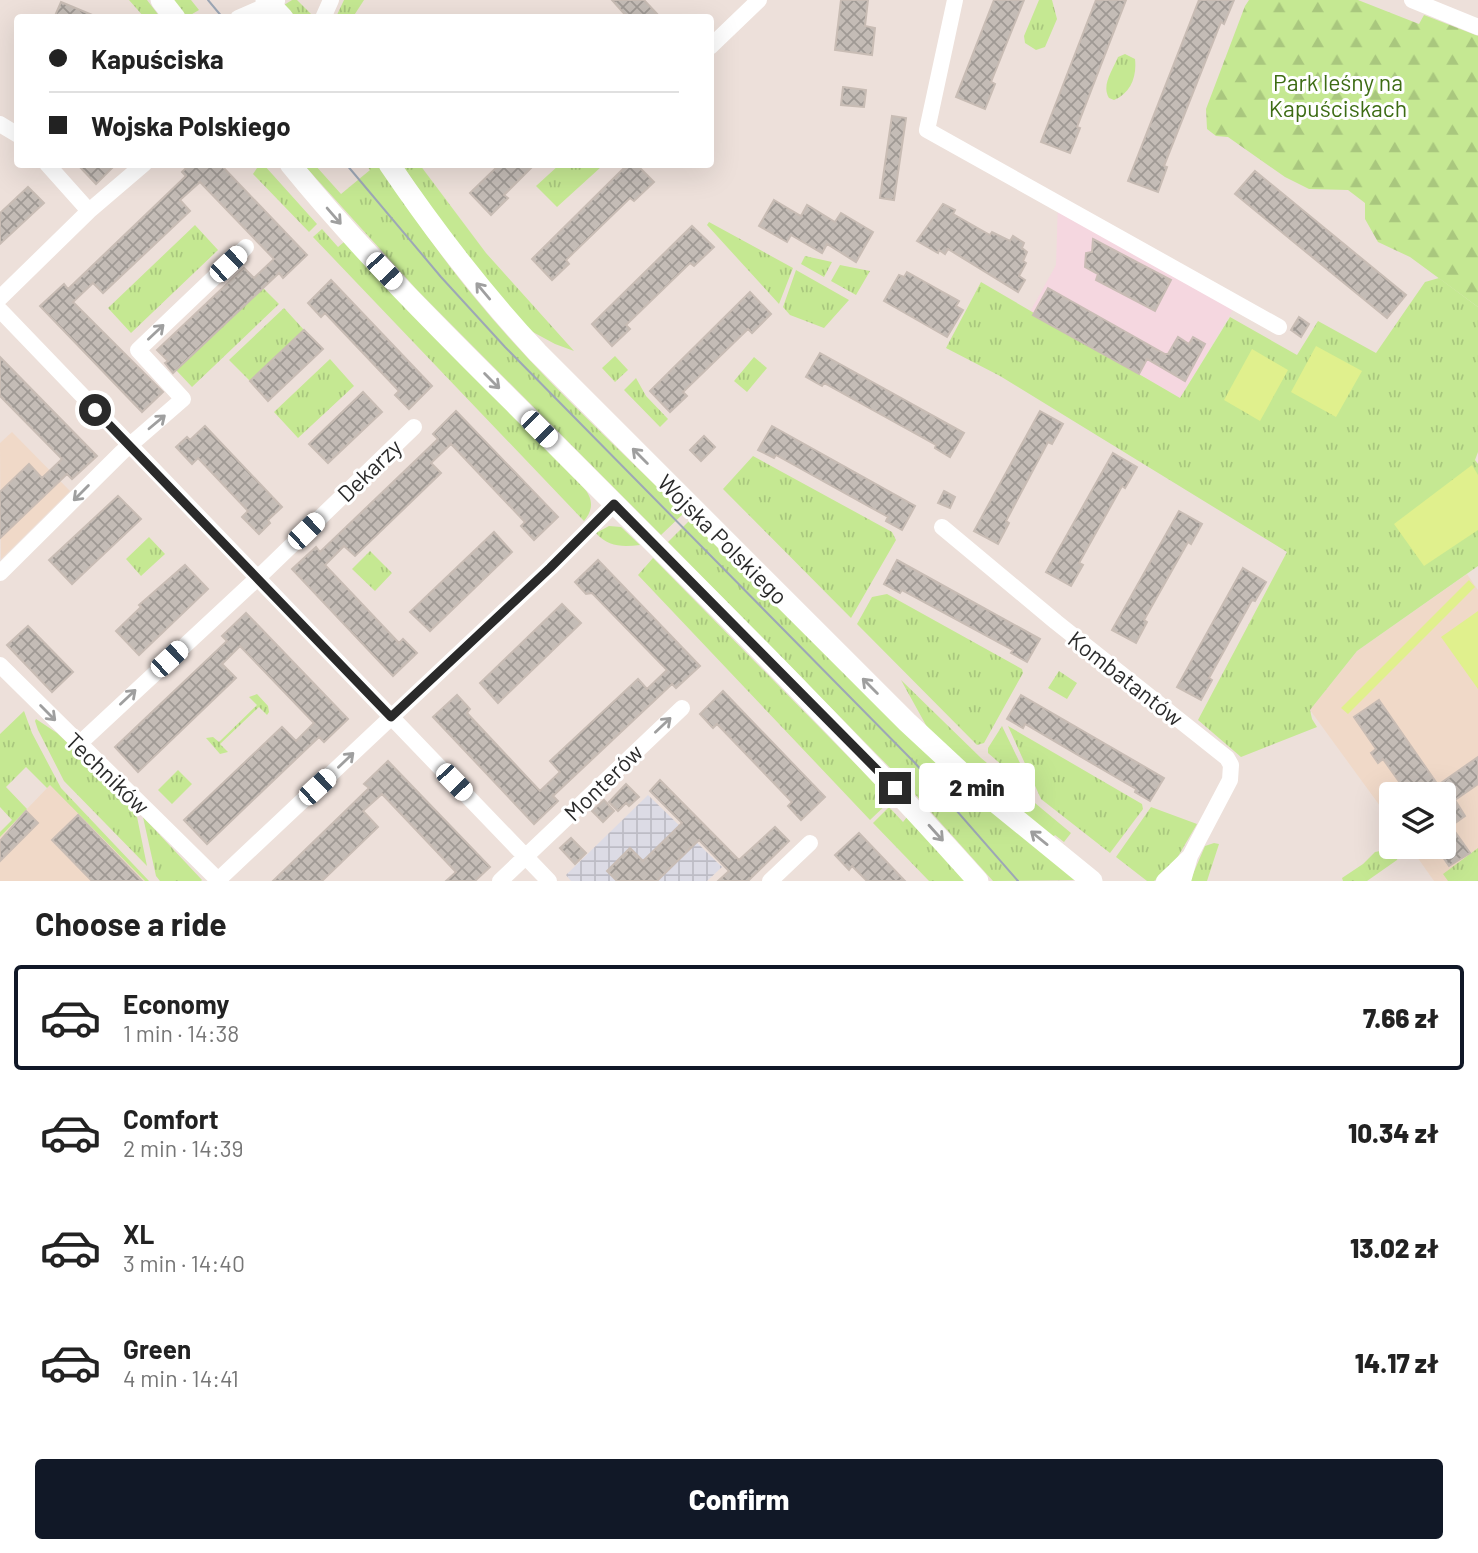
<!DOCTYPE html>
<html lang="en">
<head>
<meta charset="utf-8">
<style>
	:root { --surface:#fff; --page:#f2f2f2; --text:#222; --muted:#767676; --line:#e0e0e0; --accent:#111827 }
	body { margin:0; font-family:Barlow,sans-serif; background:var(--page); color:var(--text); height:100vh; display:flex; flex-direction:column; font-size:26px; white-space:nowrap }
	* { box-sizing:border-box; margin:0 }
	p { font-size:23px; color:var(--muted) }
	.icon { flex:none; width:38px; height:38px; fill:none; stroke:currentColor; stroke-width:2; stroke-linecap:round; stroke-linejoin:round }
	.map { position:relative; height:881px; overflow:hidden }
	.details { display:flex; flex-direction:column; background:var(--surface); flex:1 }
	.details>* { flex:none }
	.top-card { position:absolute; left:14px; top:14px; width:700px; height:154px; border-radius:7px; box-shadow:0 7px 28px #0002; display:grid; align-content:center; height:154px; padding:0 35px; background:var(--surface) }
	.controls { position:absolute; left:1379px; top:782px; display:grid; gap:14px }
	.controls a { display:grid; place-items:center; width:77px; height:77px; border-radius:7px; background:var(--surface); box-shadow:0 7px 28px #0002; font-size:35px }
	.end { position:absolute; width:32px; height:32px; margin:-16px; border:9px solid #2a2a2a; background:#fff; box-shadow:0 0 0 4px #fff }
	.from { border-radius:50% }
	.bubble { position:absolute; height:49px; border-radius:7px; background:var(--surface); box-shadow:0 7px 28px #0002; font-size:23px; font-weight:800; line-height:49px; text-align:center }
	.car { position:absolute; width:21px; height:42px; margin:-21px -10px; border-radius:9px; box-shadow:0 0 5px 2px #0007; background:linear-gradient(#fff 24%,#345 0 40%,#fff 0 76%,#345 0 86%,#fff 0) }
	.top-card b { display:flex; align-items:center; gap:24px; height:66px; font-size:26px }
	.top-card b+b { border-top:2px solid var(--line) }
	.top-card i { width:18px; height:18px; background:var(--text) }
	ul { padding:0; list-style:none }
	li { display:flex; align-items:center; gap:21px; height:105px; margin:0 14px 10px; padding:0 21px; border:4px solid transparent; border-radius:7px }
	li div { flex:1 }
	li b { display:block; font-size:26px }
	li em { font-style:normal; font-weight:800 }
	li.active { border-color:var(--accent) }
	li>.icon { width:63px; height:63px; stroke-width:1.5 }
	h2 { padding:0 35px; font-size:32px; line-height:84px }
	.action { display:flex; gap:14px; margin-top:auto; padding:14px 35px }
	.action a { flex:1; height:80px; border-radius:7px; background:var(--accent); color:#fff; font-size:28px; font-weight:800; line-height:80px; text-align:center }
	.map>svg:first-child { display:block }
	.industrial { fill:url(#industrial-grid) }
	.education { fill:#f0d9c8 }
	.medical { fill:#f5d7e0 }
	.grass { fill:url(#grass-tufts) }
	.forest { fill:url(#forest-firs) }
	.pitch { fill:#e0f08d }
	.building { fill:url(#building-cross-hatch); stroke:#c8bcb4; stroke-width:2 }
	.lines { fill:none; stroke-linecap:round; stroke-linejoin:round }
	.minor { stroke:#fff; stroke-width:16 }
	.tertiary { stroke:#fff; stroke-width:21 }
	.tram { stroke:#9da7b6; stroke-width:2 }
	.oneway { stroke:#9f9f9f }
	.route { stroke:#2a2a2a; stroke-width:9 }
	.labels { text-anchor:middle; dominant-baseline:central; stroke-width:6; stroke-linejoin:round; paint-order:stroke }
	.park-label { font-size:23px; fill:#3d6c14; stroke:#fff }
	.street-label { font-size:23px; fill:#2a2a2a; stroke:#fff }
</style>
</head>
<body>
<div class="map">
<svg width="1478" height="881" viewBox="0 0 1478 881">
	<defs>
		<pattern id="industrial-grid" width="8" height="8" patternUnits="userSpaceOnUse" patternTransform="scale(1.75)"><rect width="8" height="8" fill="#dcdbe5"/><path d="M0 4h8M4 0v8" fill="none" stroke="#bdbcc5"/></pattern>
		<pattern id="grass-tufts" width="24" height="20" patternUnits="userSpaceOnUse" patternTransform="scale(1.75)"><rect width="24" height="20" fill="#c5e892"/><path d="M3 7l-1-3M5 7V3M7 7l1-3M15 17l-1-3M17 17v-4M19 17l1-3" fill="none" stroke="#a9c77e"/></pattern>
		<pattern id="forest-firs" width="22" height="20" patternUnits="userSpaceOnUse" patternTransform="scale(1.75)"><rect width="22" height="20" fill="#c5e892"/><path d="M5 1l3.5 6h-7zM16 11l3.5 6h-7z" fill="#a9c77e"/></pattern>
		<pattern id="building-cross-hatch" width="8" height="8" patternUnits="userSpaceOnUse" patternTransform="scale(1.75)"><rect width="8" height="8" fill="#c4bcb6"/><path d="M0 0l8 8M0 8l8-8" fill="none" stroke="#9f9994"/></pattern>
	</defs>
	<rect width="100%" height="100%" fill="#ede0da"/>
	<path class="industrial" d="M648,795L722,867L707,881H571L566,875Z"/>
	<path class="education" d="M12,432L70,491L1,559L0,443Z
		M1467,574L1478,590V881H1434L1410,847H1444V794H1391V821L1310,710L1357,651Z
		M50,785L79,812L145,881H0V837Z"/>
	<path class="medical" d="M1058,202L1237,303L1180,398L1030,312L1056,265Z"/>
	<path class="grass" d="M129,0H147L160,17H144Z
		M173,0H191L199,10L187,17Z
		M292,0H297L314,17H296L284,5Z
		M344,0H364L353,17H336Z
		M1039,0H1052L1057,19L1045,47L1036,50L1025,43L1024,36Z
		M1125,54L1135,59C1137,76 1131,93 1114,100L1109,98C1101,85 1113,70 1118,57Z
		M259,165H264L317,224L309,232L253,174Z
		M304,165H315L341,194L370,170L366,165H378C409,210 440,256 475,298C538,375 613,443 684,513L661,535L418,291Z
		M402,165H420L486,253L574,351L555,344L531,331L515,314L452,237Z
		M559,165H599L601,167L557,207L536,186Z
		M709,222L793,268L779,304L707,225Z
		M195,225L218,250L131,333L108,308Z
		M322,229L338,247L344,242L583,487C593,498 594,509 584,521L313,237Z
		M805,256L832,262L824,277L801,264Z
		M840,265L870,271L856,295L831,281Z
		M796,270L849,300L824,328L790,315L783,307Z
		M1439,278L1478,307V452L1475,460L1478,464V566L1357,651L1310,710L1312,719L1317,727L1241,757L1198,720L1287,552L1000,376L946,348L981,282L1180,398L1230,317L1297,355L1318,321L1376,353L1425,282Z
		M263,288L279,304L192,387L176,370Z
		M284,308L304,330L250,381L229,360Z
		M615,356L628,370L615,382L602,368Z
		M754,357L767,368L747,392L734,381Z
		M330,359L354,386L298,438L274,412Z
		M636,378L646,396L668,419L660,427L624,390Z
		M753,456L892,532L896,540L851,618L723,489Z
		M690,520L887,716L1076,880L993,881L904,782L668,542Z
		M609,526L621,527L640,545C622,547 608,547 596,533Z
		M149,537L165,554L141,576L126,559Z
		M370,551L392,573L375,591L352,569Z
		M653,558L889,798L887,800L889,802L870,820L638,575Z
		M887,594L1022,669L1023,673L984,743L977,745L857,624L872,597Z
		M1059,671L1077,683L1067,699L1048,688Z
		M901,680L981,758L1071,833L1064,842L1055,835L1052,838L932,736Z
		M257,694L268,706L269,712L267,715L259,707L220,744L228,752L220,754L206,738L213,737L219,742L257,705L249,697Z
		M24,711L32,733L61,788L149,881H145L50,785L47,788L26,767L6,787L27,809L0,837V832L12,820L0,807V734Z
		M36,719L57,733L135,807L147,866L64,781L38,730L35,721Z
		M1002,726L1035,794L988,753V748Z
		M1008,726L1142,804L1143,809L1110,853L1041,799Z
		M178,770L192,784L172,804L158,790Z
		M889,807L903,822L907,817L966,881H929L873,823Z
		M1151,807L1197,824L1173,865L1154,881H1147L1116,857Z
		M143,817L202,880L201,881H160L156,876Z
		M1214,843L1219,844L1207,881H1190L1205,846Z
		M1396,848L1399,853L1397,860L1367,881H1343L1342,878L1363,864L1375,852Z
		M1478,848V881H1448L1443,874Z"/>
	<path class="forest" d="M1249,0H1358L1419,24L1424,15L1478,36V307L1410,257L1378,242L1365,219V203L1348,190L1309,189L1285,177L1228,137L1216,136L1207,129L1206,109L1245,6Z"/>
	<path class="pitch" d="M1316,346L1362,371L1336,417L1291,392Z
		M1252,349L1288,370L1260,421L1224,400Z
		M1472,465L1478,475V530L1424,566L1394,524Z
		M1469,580L1475,587L1348,714L1341,708Z
		M1478,611V689L1441,637Z"/>
	<path class="building" d="M612,0H644L661,18H628Z
		M841,0H868L865,26L875,28L872,55L835,50Z
		M994,0H1024L991,82L995,84L985,109L956,97Z
		M1096,0H1126L1077,127L1080,128L1070,153L1041,142Z
		M1199,0H1234L1224,24L1221,22L1164,166L1167,167L1158,192L1128,181Z
		M61,2L97,17V18H54Z
		M843,87L866,90L864,107L841,105Z
		M892,116L906,118L894,200L880,198Z
		M77,164H116L96,184Z
		M190,164H220L307,255L283,278L279,273L173,373L165,363L168,361L157,350L244,268L254,278L274,259L200,182L180,200L190,211L103,293L93,283L73,302L163,392L142,412L40,306L64,284L68,289L186,176L182,172Z
		M500,164H535L504,195L508,198L491,215L470,193Z
		M628,164H636L654,182L634,201L630,198L566,260L569,264L552,280L532,259Z
		M1255,171L1406,295L1387,318L1235,194Z
		M28,187L44,203L0,244V213Z
		M774,200L801,216L807,205L835,222L841,213L873,232L856,262L827,244L822,253L791,235L787,242L759,226Z
		M943,204L955,210L953,214L990,235L992,232L1010,241L1013,236L1024,243L1022,248L1027,252L1023,261L1026,263L1019,276L1025,280L1018,292L948,249L945,254L939,250L938,253L917,241Z
		M692,226L714,247L694,266L690,263L626,325L630,329L612,346L592,324Z
		M1093,239L1171,280L1155,311L1096,280L1098,274L1085,267L1086,253L1092,252Z
		M907,272L959,301L956,306L963,310L947,337L884,301L899,275L904,277Z
		M331,280L432,386L409,409L395,395L399,391L325,313L321,317L308,303Z
		M1048,288L1165,354H1168L1178,337L1189,344L1193,337L1205,344L1185,381L1147,359L1139,374L1033,315Z
		M750,292L771,314L752,333L748,329L683,392L687,396L670,412L650,391Z
		M1299,317L1309,324L1301,337L1291,330Z
		M304,330L323,349L268,401L250,381Z
		M820,353L964,433L950,457L935,448L936,445L824,383L822,386L806,377Z
		M0,357L97,456L72,479L67,474L0,538V492L29,464L42,478L62,459L0,396Z
		M363,392L382,412L328,463L309,444Z
		M456,411L558,517L534,540L521,526L525,522L451,444L431,463L441,473L355,556L344,546L325,565L399,643L403,639L417,653L393,676L292,569L316,547L320,552L438,439L433,434Z
		M1040,411L1063,424L1052,444L1048,442L1006,521L1009,523L998,544L974,531Z
		M205,426L282,507L268,520L270,523L259,534L242,517L248,511L198,458L192,464L176,447L187,437L190,440Z
		M772,426L915,506L902,530L886,521L888,517L776,455L774,458L758,450Z
		M704,436L715,447L701,461L690,450Z
		M1113,453L1137,467L1125,488L1122,486L1079,563L1083,565L1071,586L1046,572Z
		M944,491L955,497L950,508L938,503Z
		M118,496L141,519L72,584L49,560Z
		M1179,511L1202,524L1191,544L1188,542L1144,620L1147,622L1136,643L1112,630Z
		M494,532L512,552L430,631L410,612Z
		M598,560L700,666L676,688L672,684L553,796L558,801L534,824L433,717L457,695L470,709L467,713L540,791L560,772L550,761L638,679L647,689L667,670L592,593L586,594L575,582Z
		M897,560L1040,639L1027,662L1011,653L1013,650L902,590L900,593L884,584Z
		M185,565L208,589L139,655L116,631L141,607L139,605Z
		M1243,568L1266,582L1255,601L1252,600L1209,678L1212,680L1201,700L1177,687Z
		M562,604L581,623L498,703L480,683Z
		M246,613L348,719L324,742L319,737L207,844L184,820L282,727L296,741L314,723L240,646L222,664L236,678L138,772L115,747L227,641L222,636Z
		M28,626L73,672L52,692L7,645Z
		M723,691L825,797L801,820L788,806L792,802L717,724L713,728L700,714Z
		M1021,695L1164,778L1150,801L1135,792L1136,789L1025,724L1023,728L1007,719Z
		M1379,700L1438,785L1478,757V784L1455,800L1465,816L1451,826L1470,853L1449,866L1436,847H1444V794H1408L1383,759L1378,763L1371,753L1376,749L1354,717Z
		M388,761L490,867L475,881H446L456,872L382,794L363,811L378,827L322,881H273L369,788L364,784Z
		M660,780L739,860L775,827L789,841L748,881H718L729,871L699,840L657,881H617L607,871L630,848L643,861L682,823L650,791Z
		M626,784L639,797L629,806L626,803L618,811L609,802Z
		M604,800L614,811L603,822L592,811Z
		M26,811L38,823L0,861V841Z
		M78,815L142,881H92L52,840Z
		M859,833L905,881H867L852,866L849,870L835,855Z
		M571,838L586,853L575,864L560,848Z"/>
	<g class="lines">
		<path class="minor" d="M955,0L927,130L1279,327
			M1412,0L1478,27
			M238,18L277,1
			M323,18L331,0
			M710,47L759,0
			M0,124L18,135
			M47,164L89,211
			M0,298L89,211L144,164
			M0,310L549,881
			M942,527L1056,622L1227,758L1231,765L1230,780L1190,856L1183,881
			M0,573L122,452L183,399L138,350L246,247
			M0,665L218,880
			M79,744L265,571L414,427
			M217,881L550,568L614,504
			M500,881L682,708
			M770,881L810,843
			M1164,881L1189,857"/>
		<path class="tertiary" d="M161,0L175,18
			M266,0L283,18
			M290,164C368,260 457,346 544,433C691,581 840,726 978,881
			M389,164C435,232 483,294 538,353L907,722L978,788L1092,881"/>
		<path class="tram" d="M208,0L223,18
			M346,164L441,277L505,347L915,763L1018,881"/>
	</g>
	<defs><path id="oneway-shaft" d="M-6 0H5M1.5-3L5.5 0L1.5 3" fill="none" stroke-width="1.6" stroke-linecap="round" stroke-linejoin="round" transform="scale(1.75)"/></defs>
	<g class="oneway">
		<use href="#oneway-shaft" transform="translate(334 216) rotate(49)"/>
		<use href="#oneway-shaft" transform="translate(483 291) rotate(-130)"/>
		<use href="#oneway-shaft" transform="translate(156 332) rotate(-43)"/>
		<use href="#oneway-shaft" transform="translate(492 381) rotate(45)"/>
		<use href="#oneway-shaft" transform="translate(157 422) rotate(-40)"/>
		<use href="#oneway-shaft" transform="translate(640 456) rotate(-135)"/>
		<use href="#oneway-shaft" transform="translate(81 493) rotate(135)"/>
		<use href="#oneway-shaft" transform="translate(870 686) rotate(-135)"/>
		<use href="#oneway-shaft" transform="translate(128 697) rotate(-43)"/>
		<use href="#oneway-shaft" transform="translate(48 713) rotate(45)"/>
		<use href="#oneway-shaft" transform="translate(663 725) rotate(-43)"/>
		<use href="#oneway-shaft" transform="translate(346 760) rotate(-44)"/>
		<use href="#oneway-shaft" transform="translate(936 833) rotate(48)"/>
		<use href="#oneway-shaft" transform="translate(1039 838) rotate(-141)"/>
	</g>
	<g class="lines">
		<path class="route" d="M95,410L391,717L550,568L614,504L895,788"/>
	</g>
	<g class="labels">
		<g class="park-label">
			<text x="1338" y="82">Park leśny na<tspan x="1338" dy="26">Kapuściskach</tspan></text>
		</g>
		<g class="street-label">
			<text transform="translate(369 470) rotate(-44)">Dekarzy</text>
			<text transform="translate(723 539) rotate(45)">Wojska Polskiego</text>
			<text transform="translate(1126 678) rotate(38)">Kombatantów</text>
			<text transform="translate(108 773) rotate(44)">Techników</text>
			<text transform="translate(603 782) rotate(-44)">Monterów</text>
		</g>
	</g>
</svg>
<div class="controls">
<a><svg class="icon" aria-label="layers" viewBox="0 0 24 24"><path d="M12 4l9 5-9 5-9-5zM3 14l9 5 9-5"/></svg></a>
</div>
<i class="end from" style="left:95px;top:410px"></i>
<i class="end" style="left:895px;top:788px"></i>
<div class="bubble" style="left:919px;top:763px;width:116px">2 min</div>
<i class="car" style="left:228px;top:264px;rotate:47deg"></i>
<i class="car" style="left:384px;top:271px;rotate:137deg"></i>
<i class="car" style="left:539px;top:429px;rotate:135deg"></i>
<i class="car" style="left:306px;top:531px;rotate:46deg"></i>
<i class="car" style="left:169px;top:659px;rotate:47deg"></i>
<i class="car" style="left:454px;top:782px;rotate:136deg"></i>
<i class="car" style="left:317px;top:787px;rotate:47deg"></i>
<div class="top-card">
<b><i class="from"></i>Kapuściska</b>
<b><i></i>Wojska Polskiego</b>
</div>
</div>
<section class="details">
<h2>Choose a ride</h2>
<ul>
<li class="active"><svg class="icon" aria-label="car" viewBox="0 0 24 24"><path d="M5 17H2v-5l4-1 3-4h7l3 4 3 1v5h-3M9 17h6M6 11h13"/><circle cx="7" cy="17" r="2"/><circle cx="17" cy="17" r="2"/></svg><div><b>Economy</b><p>1 min · 14:38</p></div><em>7.66 zł</em></li>
<li><svg class="icon" aria-label="car" viewBox="0 0 24 24"><path d="M5 17H2v-5l4-1 3-4h7l3 4 3 1v5h-3M9 17h6M6 11h13"/><circle cx="7" cy="17" r="2"/><circle cx="17" cy="17" r="2"/></svg><div><b>Comfort</b><p>2 min · 14:39</p></div><em>10.34 zł</em></li>
<li><svg class="icon" aria-label="car" viewBox="0 0 24 24"><path d="M5 17H2v-5l4-1 3-4h7l3 4 3 1v5h-3M9 17h6M6 11h13"/><circle cx="7" cy="17" r="2"/><circle cx="17" cy="17" r="2"/></svg><div><b>XL</b><p>3 min · 14:40</p></div><em>13.02 zł</em></li>
<li><svg class="icon" aria-label="car" viewBox="0 0 24 24"><path d="M5 17H2v-5l4-1 3-4h7l3 4 3 1v5h-3M9 17h6M6 11h13"/><circle cx="7" cy="17" r="2"/><circle cx="17" cy="17" r="2"/></svg><div><b>Green</b><p>4 min · 14:41</p></div><em>14.17 zł</em></li>
</ul>
<div class="action"><a>Confirm</a></div>
</section>
</body>
</html>
